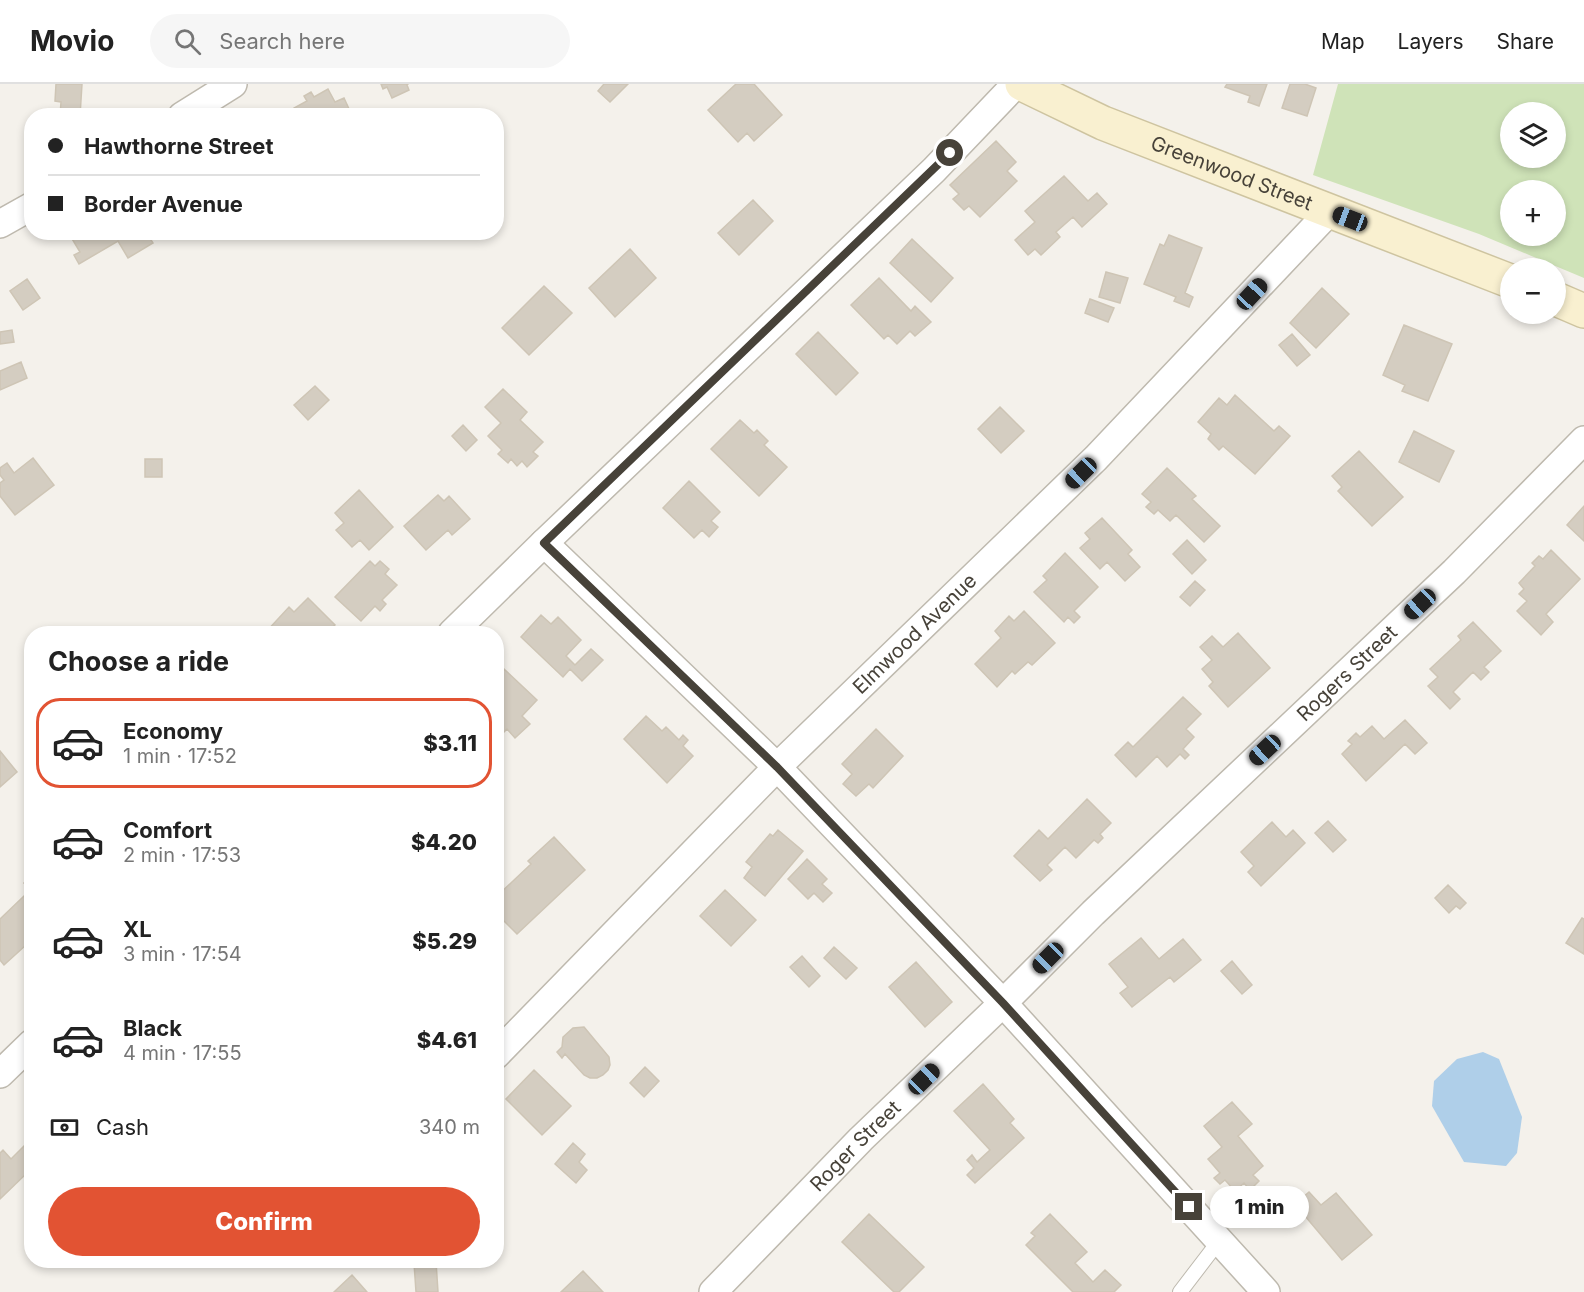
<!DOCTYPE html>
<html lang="en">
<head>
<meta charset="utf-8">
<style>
	:root { --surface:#fff; --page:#f6f6f6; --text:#222; --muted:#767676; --line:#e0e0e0; --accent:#e25333 }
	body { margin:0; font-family:Inter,sans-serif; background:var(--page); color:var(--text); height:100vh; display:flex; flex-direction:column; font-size:22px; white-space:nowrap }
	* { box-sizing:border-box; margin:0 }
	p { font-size:20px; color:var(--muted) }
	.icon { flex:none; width:33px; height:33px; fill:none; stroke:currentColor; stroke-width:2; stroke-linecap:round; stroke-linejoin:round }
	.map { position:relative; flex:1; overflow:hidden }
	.side { position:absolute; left:24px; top:542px; width:480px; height:642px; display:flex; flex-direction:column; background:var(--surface); border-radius:24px; box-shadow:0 3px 9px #0003 }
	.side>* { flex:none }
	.guide { position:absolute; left:24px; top:24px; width:480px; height:132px; border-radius:24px; box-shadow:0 3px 9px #0003; display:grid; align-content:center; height:132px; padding:0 24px; background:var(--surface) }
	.controls { position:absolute; left:1500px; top:18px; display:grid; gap:12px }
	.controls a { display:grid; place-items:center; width:66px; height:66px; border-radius:50%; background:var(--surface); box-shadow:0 3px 9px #0003; font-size:30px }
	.end { position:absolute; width:27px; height:27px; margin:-14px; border:8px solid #474239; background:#fff; box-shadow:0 0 0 3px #fff }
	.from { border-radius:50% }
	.bubble { position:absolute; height:42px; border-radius:21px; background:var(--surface); box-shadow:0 3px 9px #0003; font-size:20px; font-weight:800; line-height:42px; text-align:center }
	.car { position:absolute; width:18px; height:36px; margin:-18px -9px; border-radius:8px; box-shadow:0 0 4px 2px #0007; background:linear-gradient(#222 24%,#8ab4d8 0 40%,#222 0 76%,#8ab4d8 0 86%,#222 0) }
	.guide b { display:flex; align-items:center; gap:21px; height:57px; font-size:22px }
	.guide b+b { border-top:2px solid var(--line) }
	.guide i { width:15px; height:15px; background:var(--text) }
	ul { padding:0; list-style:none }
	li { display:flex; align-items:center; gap:18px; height:90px; margin:0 12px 9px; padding:0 12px; border:3px solid transparent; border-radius:24px }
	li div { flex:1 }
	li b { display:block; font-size:22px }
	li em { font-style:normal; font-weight:800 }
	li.selected { border-color:var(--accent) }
	li>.icon { width:54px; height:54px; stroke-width:1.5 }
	h2 { padding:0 24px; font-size:27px; line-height:72px }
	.pay { display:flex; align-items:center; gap:15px; height:66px; padding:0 24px; font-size:22px }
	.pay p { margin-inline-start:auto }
	.cta { display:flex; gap:12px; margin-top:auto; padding:12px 24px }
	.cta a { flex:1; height:69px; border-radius:36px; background:var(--accent); color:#fff; font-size:24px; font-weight:800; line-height:69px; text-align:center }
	header { display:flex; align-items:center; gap:36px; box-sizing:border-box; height:84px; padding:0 30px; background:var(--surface); border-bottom:2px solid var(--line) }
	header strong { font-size:28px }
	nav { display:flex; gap:33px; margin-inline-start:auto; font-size:21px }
	.search { width:420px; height:54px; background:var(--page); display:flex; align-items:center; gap:15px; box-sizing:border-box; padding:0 21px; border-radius:33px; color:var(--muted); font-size:22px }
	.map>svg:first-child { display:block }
	.green { fill:#cfe3b8; fill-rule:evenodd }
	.water { fill:#afcfe9 }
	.building { fill:#d4cdc1; stroke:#cec5b5; stroke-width:1.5 }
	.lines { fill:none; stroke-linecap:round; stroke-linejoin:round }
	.lane-casing { stroke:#beb9ae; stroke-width:16 }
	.street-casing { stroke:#beb9ae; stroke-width:30 }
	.secondary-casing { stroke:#cec4a0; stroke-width:36 }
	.lane { stroke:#fff; stroke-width:14 }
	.street { stroke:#fff; stroke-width:27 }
	.secondary { stroke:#f9f0d0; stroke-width:33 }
	.route { stroke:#474239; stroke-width:8 }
	.labels { text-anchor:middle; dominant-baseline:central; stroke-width:4.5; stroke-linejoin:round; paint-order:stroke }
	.street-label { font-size:20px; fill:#474239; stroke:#fff }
</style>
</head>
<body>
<header>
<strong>Movio</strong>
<div class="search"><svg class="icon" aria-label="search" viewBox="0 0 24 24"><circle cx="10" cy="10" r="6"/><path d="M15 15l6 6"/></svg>Search here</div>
<nav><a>Map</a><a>Layers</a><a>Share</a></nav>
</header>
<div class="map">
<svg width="1584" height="1208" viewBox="0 0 1584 1208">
	<rect width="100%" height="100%" fill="#f4f1eb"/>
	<path class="green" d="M1338,0H1584V194L1479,150L1313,91ZM1510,28H1556V74H1510ZM1510,106H1556V152H1510Z"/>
	<path class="water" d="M1483,968L1499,975L1522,1033L1517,1069L1506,1082L1464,1078L1432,1022L1434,997L1457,975Z"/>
	<path class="building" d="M56,0H82L80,32H60L61,18L55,17Z
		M381,0H408L407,1L409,6L392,14L387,3L383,5Z
		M604,0H628L610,18L598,7Z
		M736,0H754L782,31L754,57L747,49L738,58L708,26Z
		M1227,0H1267L1259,22L1248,18L1250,12L1225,3Z
		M1290,0H1305L1316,4L1307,32L1282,24Z
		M328,5L335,18L344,14L350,27L343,30L344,32H298L294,24L307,17L304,12L311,8L314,13Z
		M996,57L1016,78L1007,87L1017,97L980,133L969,122L964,126L953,115L959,110L950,101Z
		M1064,92L1088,117L1097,109L1107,120L1082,143L1073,133L1056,148L1060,153L1041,171L1035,165L1028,171L1015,156L1035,138L1025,127Z
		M753,116L773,137L739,171L718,149Z
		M68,148H146L153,159L128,174L118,157L79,180L74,171L80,168Z
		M1169,151L1202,164L1185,209L1193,213L1189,223L1174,217L1176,213L1144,200L1160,160L1164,162Z
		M912,155L953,194L931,218L890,179Z
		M630,165L656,194L615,233L589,204Z
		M1106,188L1128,194L1120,219L1099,213Z
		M879,194L911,227L915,222L931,238L915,252L910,247L897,260L888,251L884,255L851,221Z
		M27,195L40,214L23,226L10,207Z
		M544,202L572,229L529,271L502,244Z
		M1322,204L1349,230L1316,264L1290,239Z
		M1090,215L1114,224L1108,238L1085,229Z
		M1404,241L1452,260L1428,317L1402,307L1405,301L1383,291Z
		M12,246L14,258L0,260V248Z
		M818,248L858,289L836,311L796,270Z
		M1292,250L1310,271L1297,282L1279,261Z
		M21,278L27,294L0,306V287Z
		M315,302L329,316L308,336L294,321Z
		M503,305L527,328L520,336L543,358L533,368L538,372L527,383L522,377L517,382L511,375L508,379L498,370L502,366L488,352L501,339L485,323Z
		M1235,311L1274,347L1279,342L1290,352L1255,390L1223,362L1219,366L1208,355L1211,350L1198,338L1219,314L1227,321Z
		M1000,323L1024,347L1001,369L978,345Z
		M740,336L754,349L757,346L768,357L764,361L787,383L759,412L711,365Z
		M463,341L477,356L466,367L452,352Z
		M1414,347L1454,367L1439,398L1399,378Z
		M1359,367L1403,413L1372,442L1338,407L1342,403L1332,392Z
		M33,374L54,401L15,431L0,412V399L4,396L0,391V384L7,379L14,389Z
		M145,375H162V393H145Z
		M1167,384L1196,412L1192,415L1220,442L1204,458L1176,431L1170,437L1158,426L1154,430L1146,423L1151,418L1142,410Z
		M689,397L720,428L711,437L718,443L709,453L702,446L694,454L663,424Z
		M359,406L393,443L369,466L360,456L352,463L336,446L344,439L335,429Z
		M438,411L444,417L449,412L470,435L452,451L448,446L426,466L404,442Z
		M1584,422V457L1567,441Z
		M1102,434L1132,466L1128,470L1140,483L1125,497L1107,478L1100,485L1080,464L1090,455L1085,449Z
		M1187,456L1206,476L1192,490L1173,470Z
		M1551,466L1580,495L1546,530L1553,538L1541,551L1517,527L1527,517L1519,510L1524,505L1519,499L1535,482L1532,479L1539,472L1543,475Z
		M1065,469L1098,503L1074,527L1080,533L1074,539L1068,533L1064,538L1034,508L1047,496L1043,492Z
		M370,477L375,482L380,477L389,485L385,490L397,501L382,516L386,520L380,527L375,522L361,537L335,513Z
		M1195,497L1205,506L1190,522L1180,513Z
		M308,514L335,541L330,545L334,549H265L289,523L294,528Z
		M1024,527L1055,559L1032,581L1028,578L1015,590L1012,587L997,603L975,580L1001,554L995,547L1009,532L1014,537Z
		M541,531L551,540L558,533L581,556L566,572L575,581L591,565L603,576L582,597L570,585L563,593L521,553Z
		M1473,538L1501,567L1484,583L1489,588L1481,596L1473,588L1453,608L1460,615L1450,625L1428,602L1438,593L1430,585L1461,556L1458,552Z
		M1238,549L1270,584L1228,623L1209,602L1213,598L1202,585L1212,576L1200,563L1212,552L1223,563Z
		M504,585L537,616L522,632L530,640L515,654L507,645L497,655L496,593Z
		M1183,613L1201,630L1186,645L1194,653L1183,665L1189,671L1185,675L1180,670L1167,683L1157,672L1136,693L1115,671L1128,658L1133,663Z
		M646,632L662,647L666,643L679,656L683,651L688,656L683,662L693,672L667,699L624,655Z
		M1405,636L1427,659L1415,670L1405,660L1366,697L1342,670L1352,660L1348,657L1356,649L1360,653L1372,642L1384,655Z
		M876,645L903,672L873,704L869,700L856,712L843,700L852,690L842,680Z
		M0,667L17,688L0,703Z
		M1087,715L1111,739L1100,750L1103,754L1098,759L1094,756L1076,774L1065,763L1047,781L1052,786L1040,797L1014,772L1039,746L1048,755Z
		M1328,737L1346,756L1333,768L1315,749Z
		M1272,738L1286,753L1293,746L1305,759L1261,802L1248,788L1254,782L1241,768Z
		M778,746L803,767L765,812L744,794L752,783L746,778L770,750L773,752Z
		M554,753L585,786L517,850L496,829V813L531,780L528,777Z
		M807,775L827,795L822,800L832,809L823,818L814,809L808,815L788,795Z
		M32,792V807L24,799Z
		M1448,801L1466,819L1460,825L1456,822L1449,829L1435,814Z
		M725,806L756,836L731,862L700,832Z
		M24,812L28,816L32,813V861L29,864L26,861L4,881L0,876V835Z
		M1582,834L1584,835V870L1566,859Z
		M1141,854L1159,875L1183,855L1201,876L1174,898L1170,893L1132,923L1120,909L1128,903L1109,880Z
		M834,863L857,884L846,895L824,874Z
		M802,872L820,892L809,903L790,883Z
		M1232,877L1252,901L1242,910L1221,887Z
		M916,878L952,918L925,943L889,903Z
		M584,943L609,973L610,981L608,986L603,991L597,994H590L584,991L565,970L562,974L557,968L562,963L563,953L573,944Z
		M645,983L659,997L644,1013L630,999Z
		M534,986L571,1022L542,1051L506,1015Z
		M983,1000L1014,1035L1010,1039L1024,1054L975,1099L967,1091L974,1084L967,1076L972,1071L977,1078L990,1066L954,1027Z
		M1232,1018L1252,1040L1238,1052L1263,1082L1253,1091L1259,1097L1250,1106L1244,1099L1235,1107L1225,1096L1220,1100L1214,1094L1220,1089L1208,1075L1222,1063L1204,1042Z
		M573,1059L585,1070L579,1078L587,1086L576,1099L555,1080Z
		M26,1060L32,1066V1092L28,1088L0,1115V1069L3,1066L11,1075Z
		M1309,1108L1321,1121L1336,1109L1372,1151L1342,1176L1295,1120Z
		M869,1130L924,1183L899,1208H894L842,1158Z
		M1050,1130L1087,1168L1075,1179L1093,1198L1105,1186L1121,1201L1114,1208H1073L1026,1161L1035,1152L1031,1149Z
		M436,1177L438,1208H416L414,1179Z
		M583,1187L603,1208H561Z
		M352,1191L367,1208H334Z"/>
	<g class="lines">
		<defs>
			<path id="lane" d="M1180,1208L1219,1157"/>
			<g id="street">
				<path d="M182,32L233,0"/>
				<path d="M0,140L32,122"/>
				<path d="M544,459L777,683L1003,919L1266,1208"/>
				<path d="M452,549L544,459L934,86L1016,0"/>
				<path id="s1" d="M496,971L777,683L1096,374L1330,127"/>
				<path d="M0,990L32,959"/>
				<path id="s2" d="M713,1208L861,1055L1003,919L1093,829L1454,488L1584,356"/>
			</g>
			<g id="secondary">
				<path id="s3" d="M1022,0L1103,39L1510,197"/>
				<path d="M1556,215L1584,227"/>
			</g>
		</defs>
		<use href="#lane" class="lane-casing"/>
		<use href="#street" class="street-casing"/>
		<use href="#secondary" class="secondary-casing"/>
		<use href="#lane" class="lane"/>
		<use href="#street" class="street"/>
		<use href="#secondary" class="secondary"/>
	</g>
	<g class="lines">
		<path class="route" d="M950,69L544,459L777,683L1003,919L1189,1123"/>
	</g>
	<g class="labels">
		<g class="street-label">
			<text stroke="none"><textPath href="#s3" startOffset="228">Greenwood Street</textPath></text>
			<text stroke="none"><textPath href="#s1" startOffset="594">Elmwood Avenue</textPath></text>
			<text stroke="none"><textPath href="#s2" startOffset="886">Rogers Street</textPath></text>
			<text stroke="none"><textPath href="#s2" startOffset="204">Roger Street</textPath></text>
		</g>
	</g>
</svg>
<div class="controls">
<a><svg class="icon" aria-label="layers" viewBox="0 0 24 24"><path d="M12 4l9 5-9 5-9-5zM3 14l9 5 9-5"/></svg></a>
<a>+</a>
<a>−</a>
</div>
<i class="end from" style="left:950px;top:69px"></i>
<i class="end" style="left:1189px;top:1123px"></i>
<div class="bubble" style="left:1210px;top:1102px;width:99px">1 min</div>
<i class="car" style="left:1350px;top:135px;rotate:291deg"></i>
<i class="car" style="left:1252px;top:210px;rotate:43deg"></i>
<i class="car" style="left:1081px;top:389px;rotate:226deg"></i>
<i class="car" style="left:1420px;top:520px;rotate:227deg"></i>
<i class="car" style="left:1265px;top:666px;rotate:227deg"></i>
<i class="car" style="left:1048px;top:874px;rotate:225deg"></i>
<i class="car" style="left:924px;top:995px;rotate:46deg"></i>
<div class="guide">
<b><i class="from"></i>Hawthorne Street</b>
<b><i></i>Border Avenue</b>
</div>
<section class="side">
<h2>Choose a ride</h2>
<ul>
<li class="selected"><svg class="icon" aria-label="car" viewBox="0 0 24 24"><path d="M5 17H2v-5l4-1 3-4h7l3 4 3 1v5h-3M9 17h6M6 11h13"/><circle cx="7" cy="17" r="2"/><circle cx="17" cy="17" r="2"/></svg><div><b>Economy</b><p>1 min · 17:52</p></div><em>$3.11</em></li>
<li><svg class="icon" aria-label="car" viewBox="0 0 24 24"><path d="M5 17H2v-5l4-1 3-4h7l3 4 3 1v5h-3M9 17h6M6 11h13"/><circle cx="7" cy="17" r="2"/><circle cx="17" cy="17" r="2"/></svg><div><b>Comfort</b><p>2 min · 17:53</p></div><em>$4.20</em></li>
<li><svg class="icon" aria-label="car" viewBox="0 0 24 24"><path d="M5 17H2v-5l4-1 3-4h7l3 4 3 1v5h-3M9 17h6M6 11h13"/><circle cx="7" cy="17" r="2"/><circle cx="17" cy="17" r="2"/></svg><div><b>XL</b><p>3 min · 17:54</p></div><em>$5.29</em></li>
<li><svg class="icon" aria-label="car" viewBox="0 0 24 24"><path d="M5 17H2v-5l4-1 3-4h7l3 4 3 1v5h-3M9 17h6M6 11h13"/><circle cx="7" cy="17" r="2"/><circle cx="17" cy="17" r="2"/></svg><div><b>Black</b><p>4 min · 17:55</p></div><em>$4.61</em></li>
</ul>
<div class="pay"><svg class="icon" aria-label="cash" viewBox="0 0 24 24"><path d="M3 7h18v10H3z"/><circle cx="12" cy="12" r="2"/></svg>Cash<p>340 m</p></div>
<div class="cta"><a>Confirm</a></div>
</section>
</div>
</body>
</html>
